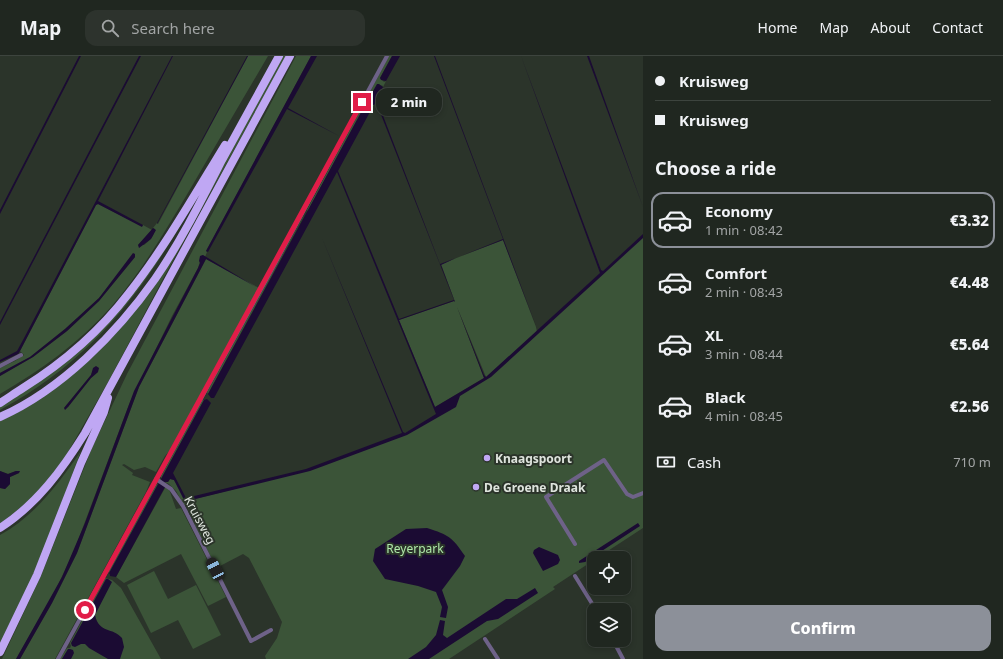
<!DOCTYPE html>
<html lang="en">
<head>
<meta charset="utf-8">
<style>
	:root { --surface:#202720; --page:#2d332d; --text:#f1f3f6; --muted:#a2a5a5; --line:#3d443e; --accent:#8c9099 }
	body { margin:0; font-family:"Noto Sans",sans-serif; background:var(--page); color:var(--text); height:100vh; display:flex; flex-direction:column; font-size:15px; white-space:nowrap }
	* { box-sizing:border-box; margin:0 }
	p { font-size:13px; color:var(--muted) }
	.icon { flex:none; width:22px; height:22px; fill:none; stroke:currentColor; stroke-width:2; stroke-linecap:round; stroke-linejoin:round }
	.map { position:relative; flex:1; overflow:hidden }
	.sheet { display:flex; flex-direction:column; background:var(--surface); width:360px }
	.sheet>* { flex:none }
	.top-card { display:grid; align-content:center; height:88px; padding:0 12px; background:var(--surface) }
	.tools { position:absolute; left:587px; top:495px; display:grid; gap:8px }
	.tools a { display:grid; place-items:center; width:44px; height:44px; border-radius:8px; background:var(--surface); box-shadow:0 2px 6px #0003,0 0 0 1px var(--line); font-size:20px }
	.end { position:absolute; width:18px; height:18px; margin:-9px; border:5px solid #e11d48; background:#fff; box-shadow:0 0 0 2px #fff }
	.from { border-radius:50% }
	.bubble { position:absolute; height:28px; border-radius:12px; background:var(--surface); box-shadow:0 2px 6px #0003,0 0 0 1px var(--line); font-size:13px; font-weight:800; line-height:28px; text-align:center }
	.car { position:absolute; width:12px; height:24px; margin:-12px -6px; border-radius:5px; box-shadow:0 0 3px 1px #0007; background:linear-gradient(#222 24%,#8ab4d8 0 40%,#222 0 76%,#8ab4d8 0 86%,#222 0) }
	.top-card b { display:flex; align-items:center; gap:14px; height:38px; font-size:15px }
	.top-card b+b { border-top:1px solid var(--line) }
	.top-card i { width:10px; height:10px; background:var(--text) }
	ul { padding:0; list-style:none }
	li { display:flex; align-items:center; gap:12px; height:56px; margin:0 8px 6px; padding:0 4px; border:2px solid transparent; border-radius:12px }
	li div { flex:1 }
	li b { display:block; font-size:15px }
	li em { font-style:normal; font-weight:800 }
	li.active { border-color:var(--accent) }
	li>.icon { width:36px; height:36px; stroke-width:1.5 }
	h2 { padding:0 12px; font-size:18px; line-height:48px }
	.pay { display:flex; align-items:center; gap:10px; height:44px; padding:0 12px; font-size:15px }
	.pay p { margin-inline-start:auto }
	.cta { display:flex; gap:8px; margin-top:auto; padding:8px 12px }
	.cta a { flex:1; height:46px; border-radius:12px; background:var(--accent); color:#fff; font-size:16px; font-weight:800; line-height:46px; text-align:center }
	header { display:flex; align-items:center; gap:24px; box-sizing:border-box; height:56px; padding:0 20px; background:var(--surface); border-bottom:1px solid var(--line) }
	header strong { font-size:19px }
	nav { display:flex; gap:22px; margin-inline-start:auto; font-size:14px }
	.search { width:280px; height:36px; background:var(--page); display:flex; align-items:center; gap:10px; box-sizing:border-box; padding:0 14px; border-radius:12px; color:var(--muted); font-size:15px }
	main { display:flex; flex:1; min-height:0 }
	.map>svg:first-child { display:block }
	.green { fill:#3b5438; fill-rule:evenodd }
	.water { fill:#1b0b33 }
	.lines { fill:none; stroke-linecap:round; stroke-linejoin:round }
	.street { stroke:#6e6288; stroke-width:4 }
	.highway { stroke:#bfa7f3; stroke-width:8 }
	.route { stroke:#e11d48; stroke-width:5 }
	.poi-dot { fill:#c0a8f4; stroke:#2b342a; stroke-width:1.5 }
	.labels { text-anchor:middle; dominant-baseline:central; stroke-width:4; stroke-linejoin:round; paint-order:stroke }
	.poi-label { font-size:12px; font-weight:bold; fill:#dee4dd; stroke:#2b342a; text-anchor:start }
	.street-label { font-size:12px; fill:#dee4dd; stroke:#2b342a }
	.park-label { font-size:12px; fill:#afe9a9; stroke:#2b342a }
</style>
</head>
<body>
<header>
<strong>Map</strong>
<div class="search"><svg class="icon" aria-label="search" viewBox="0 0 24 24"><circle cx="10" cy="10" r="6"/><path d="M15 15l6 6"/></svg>Search here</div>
<nav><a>Home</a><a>Map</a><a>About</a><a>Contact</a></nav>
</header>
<main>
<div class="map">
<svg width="643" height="603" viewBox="0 0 643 603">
	<rect width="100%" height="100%" fill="#2b342a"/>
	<path class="green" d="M248,0H268C243,43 217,87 192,130C167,172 143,214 111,251C80,286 41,314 0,338V320L33,301L67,275L99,245L135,201V198L99,242L65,273L30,301L0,317V312L15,305L24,299L20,295L96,149L98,148L142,170L143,169L152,174L138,189H144C149,185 154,181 155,173L153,172L157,167L158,168Z
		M282,0H286L164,221L108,326L64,403L36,439L0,468V432L5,433L10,428V421L19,417L16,415L8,418L0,415V365L79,312L176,194ZM94,312L98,316L91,322L68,351L64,352L91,319Z
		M296,0H311L206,195L207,196L205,201L202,199L198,212L172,260L130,346L74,495L54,537L16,603H2L41,520L92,392L127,318Z
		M389,0H392L380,22L384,26L386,25L383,31L382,29L369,47L374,49L371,54L370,52L364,51L308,155L307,154Z
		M304,160L208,338L207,336L303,161Z
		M177,175C130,253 81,310 0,354V349L85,289Z
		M643,181V472L597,502H594V504L553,531L555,533L449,603H266L265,600L277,582L282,566L249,502L243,498L220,510L214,507L189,457V455L188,452L185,451L176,435L169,428L165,426H168L170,423L174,424L187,445L305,415L398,381L436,360L459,339L489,321Z
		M503,184L536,271L537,276L486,321L457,251L484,322L435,351L399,264L454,245L455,246L441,208Z
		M206,203L259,232L171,393L165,400L156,416L145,411L134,414L124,408L122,409L133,417L132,419L150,426L146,436L55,603H20L52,547L77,497L139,331Z
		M202,344H204L161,423V420Z
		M81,395L44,494L15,560L0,589V479C35,460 59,427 81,395Z
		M158,428H160L110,517V520L108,515L155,429Z
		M164,429L169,433L176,453L181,452L226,541L208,550L181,498L124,527L116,521L165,432Z
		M154,515L168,543L196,529L221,579L193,593L178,564L151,577L127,529Z
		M105,522L112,524L121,532L161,603H64L68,594L62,603H60L67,592H70L71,590L70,587Z"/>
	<path class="water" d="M79,0H81L0,158V154Z
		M139,0H141L0,269V266Z
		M172,0H173L98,145L143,169L142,171L98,148L96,149L20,295L18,298L0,306V304L17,295L23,284Z
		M247,0H248L157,168V167Z
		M311,0H317L288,52L339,80L287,53L208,196L206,195Z
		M392,0H400L386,25L381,24L380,22Z
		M434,0H435L536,270L503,184L461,200L503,183Z
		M521,0L601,214L603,215L643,178V182L491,321L460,340L456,351L407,379L310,415L187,445L184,444L174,424L170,423L168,426H165L164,429L165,431L116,521L110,520L109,517L158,428L162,425L161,423L204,344L207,343L211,347L173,417L186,442L306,413L402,377L322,182L403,376L405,377L436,358L337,116L214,342H211L208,338L364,51L367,50L371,54L338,115L399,263L454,244L376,46L374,49L368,47V44L377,28H379L383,31L377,44L440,208L456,202L441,209L455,246L454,245L399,264L435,351L484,322L457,251L484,319L486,321L600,217Z
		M587,0H589L643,151Z
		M153,172L156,174L151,183L139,192L138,189Z
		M133,197L135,198V201L99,245L67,275L33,301L0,320V317L30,301L65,273L99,242Z
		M203,199L256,231L206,203L139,331L77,497L52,547L20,603H16L62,521L85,467L134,335L198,212L200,207L199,205L200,200Z
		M96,310L99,312L98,316L91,322L68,351L65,354L64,352L91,319L93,312Z
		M0,415L8,418L16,415H20L19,417L10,421V428L5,433L0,432Z
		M638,467L640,470L585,506L579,507V505Z
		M427,472C449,479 452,481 465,500L460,510L442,534L448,551L446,562L440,561L442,551L436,536L418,530L385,523L373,505L375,493L406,473Z
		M539,491L558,499L560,504L558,508L543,515L533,497L534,494Z
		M106,523H108L112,526L95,559C99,578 113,571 122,582L124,591L120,603H108L89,592L85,588H81L75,591L72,590L71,587Z
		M535,532L538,537L498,563L487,565L429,603H408L426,591L436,579L440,564L445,565L443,579L447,582L506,543H517Z
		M68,593H70L73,594L74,597L71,603H62Z"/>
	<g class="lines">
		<path class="street" d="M0,310L21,299
			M156,423L171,433L183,450L251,585L271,574
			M575,488L546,441L604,404L627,438L633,441L643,437
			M575,520L596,554
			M485,583L498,603
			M613,584L623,603
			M58,603L271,215L387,0"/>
		<path class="highway" d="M0,347C8,342 15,337 23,332C63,307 100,275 129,237C165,191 195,138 225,89
			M0,361C61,334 117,277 155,223C180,187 202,143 222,104C241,69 260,35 279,0
			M0,472C37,448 62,414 85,377L290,0
			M0,596L37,519L81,407L104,356L108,342"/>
	</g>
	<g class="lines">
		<path class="route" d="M85,554L362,46"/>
	</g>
	<g class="poi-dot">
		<circle cx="487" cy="402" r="4"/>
		<circle cx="476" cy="431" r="4"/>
	</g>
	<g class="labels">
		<g class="poi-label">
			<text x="495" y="402">Knaagspoort</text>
			<text x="484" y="431">De Groene Draak</text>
		</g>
		<g class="street-label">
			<text transform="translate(200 464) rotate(62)">Kruisweg</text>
		</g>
		<g class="park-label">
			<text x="415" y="492">Reyerpark</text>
		</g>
	</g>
</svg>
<div class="tools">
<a><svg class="icon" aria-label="locate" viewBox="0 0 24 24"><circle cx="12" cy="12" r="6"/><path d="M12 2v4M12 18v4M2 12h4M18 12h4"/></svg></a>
<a><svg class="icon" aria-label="layers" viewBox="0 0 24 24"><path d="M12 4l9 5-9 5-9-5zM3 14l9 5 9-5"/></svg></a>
</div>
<i class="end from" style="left:85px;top:554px"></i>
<i class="end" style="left:362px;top:46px"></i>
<div class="bubble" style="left:376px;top:32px;width:66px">2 min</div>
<i class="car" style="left:215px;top:513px;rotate:333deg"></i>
</div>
<section class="sheet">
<div class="top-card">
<b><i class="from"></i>Kruisweg</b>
<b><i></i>Kruisweg</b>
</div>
<h2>Choose a ride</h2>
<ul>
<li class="active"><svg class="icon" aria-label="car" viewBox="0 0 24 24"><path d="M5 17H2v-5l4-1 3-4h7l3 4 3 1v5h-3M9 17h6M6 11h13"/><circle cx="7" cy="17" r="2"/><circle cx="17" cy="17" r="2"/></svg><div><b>Economy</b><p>1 min · 08:42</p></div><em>€3.32</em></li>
<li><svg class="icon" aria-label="car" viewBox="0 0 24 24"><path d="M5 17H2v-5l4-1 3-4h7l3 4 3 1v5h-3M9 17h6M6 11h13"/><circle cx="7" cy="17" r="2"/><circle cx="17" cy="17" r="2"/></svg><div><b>Comfort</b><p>2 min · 08:43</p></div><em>€4.48</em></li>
<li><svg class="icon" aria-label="car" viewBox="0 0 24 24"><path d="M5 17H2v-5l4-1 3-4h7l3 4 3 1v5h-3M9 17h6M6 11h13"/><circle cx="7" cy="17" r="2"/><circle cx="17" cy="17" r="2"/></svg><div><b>XL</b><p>3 min · 08:44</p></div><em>€5.64</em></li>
<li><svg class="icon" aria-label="car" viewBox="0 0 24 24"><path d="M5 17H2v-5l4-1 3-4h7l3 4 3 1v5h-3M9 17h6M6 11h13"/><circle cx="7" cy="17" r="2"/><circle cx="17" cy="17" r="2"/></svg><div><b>Black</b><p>4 min · 08:45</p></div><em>€2.56</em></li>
</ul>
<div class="pay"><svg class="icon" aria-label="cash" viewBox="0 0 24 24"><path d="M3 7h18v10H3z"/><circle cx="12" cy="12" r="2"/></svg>Cash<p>710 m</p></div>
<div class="cta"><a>Confirm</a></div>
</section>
</main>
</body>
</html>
